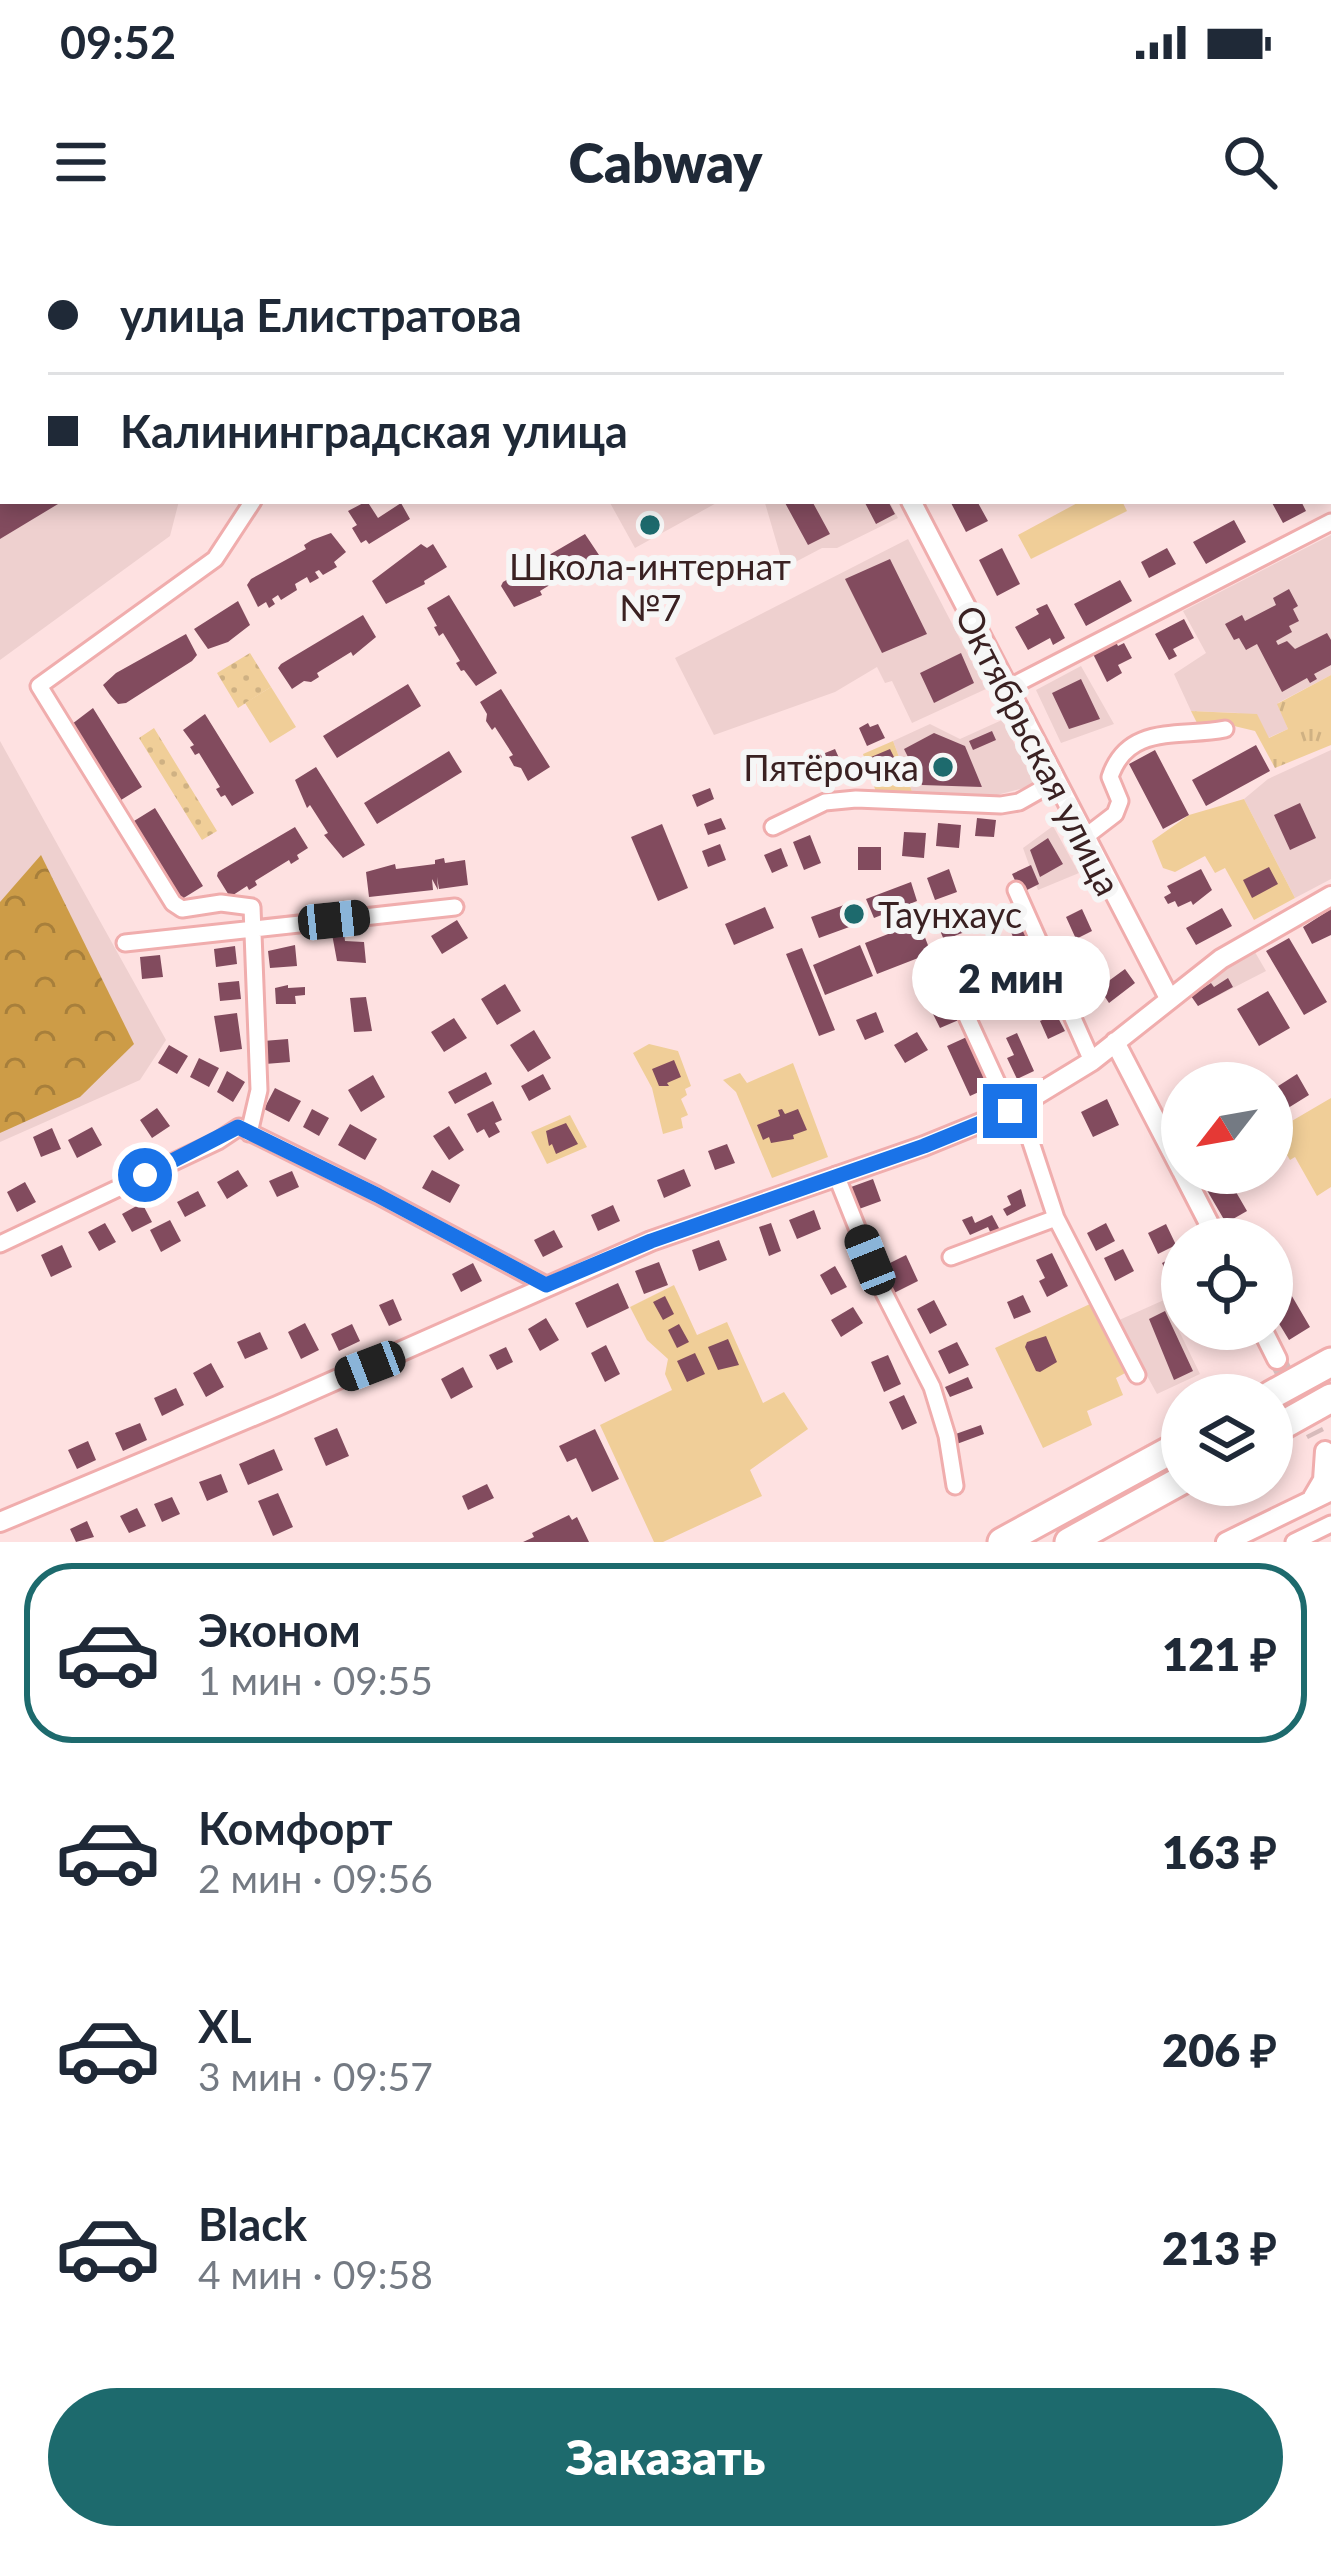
<!DOCTYPE html>
<html lang="ru">
<head>
<meta charset="utf-8">
<style>
	:root { --surface:#fff; --page:#f6f6f7; --text:#1f2937; --muted:#747a83; --line:#e0e1e3; --accent:#1d6a6d }
	body { margin:0; font-family:Lato,sans-serif; background:var(--page); color:var(--text); height:100vh; display:flex; flex-direction:column; font-size:45px; white-space:nowrap }
	* { box-sizing:border-box; margin:0 }
	p { font-size:39px; color:var(--muted) }
	.icon { flex:none; width:66px; height:66px; fill:none; stroke:currentColor; stroke-width:2; stroke-linecap:round; stroke-linejoin:round }
	.map { position:relative; height:1302px; overflow:hidden }
	.details { display:flex; flex-direction:column; background:var(--surface); flex:1 }
	.details>* { flex:none }
	.hud { position:absolute; left:0px; top:0px; width:1332px; height:264px; box-shadow:0 6px 18px #0003; display:grid; align-content:center; height:264px; padding:0 48px; background:var(--surface) }
	.needle { width:78px; rotate:239deg }
	.tools { position:absolute; left:1161px; top:822px; display:grid; gap:24px }
	.tools a { display:grid; place-items:center; width:132px; height:132px; border-radius:50%; background:var(--surface); box-shadow:0 6px 18px #0003; font-size:60px }
	.end { position:absolute; width:54px; height:54px; margin:-27px; border:15px solid #1a73e8; background:#fff; box-shadow:0 0 0 6px #fff }
	.from { border-radius:50% }
	.bubble { position:absolute; height:84px; border-radius:42px; background:var(--surface); box-shadow:0 6px 18px #0003; font-size:39px; font-weight:800; line-height:84px; text-align:center }
	.car { position:absolute; width:36px; height:72px; margin:-36px -18px; border-radius:15px; box-shadow:0 0 9px 3px #0007; background:linear-gradient(#222 24%,#8ab4d8 0 40%,#222 0 76%,#8ab4d8 0 86%,#222 0) }
	.hud b { display:flex; align-items:center; gap:42px; height:114px; font-size:45px }
	.hud b+b { border-top:3px solid var(--line) }
	.hud i { width:30px; height:30px; background:var(--text) }
	ul { padding:21px 0 0; list-style:none }
	li { display:flex; align-items:center; gap:36px; height:180px; margin:0 24px 18px; padding:0 24px; border:6px solid transparent; border-radius:48px }
	li div { flex:1 }
	li b { display:block; font-size:45px }
	li em { font-style:normal; font-weight:800 }
	li.selected { border-color:var(--accent) }
	li>.icon { width:108px; height:108px; stroke-width:1.5 }
	.primary-button { display:flex; gap:24px; margin-top:auto; padding:24px 48px }
	.primary-button a { flex:1; height:138px; border-radius:72px; background:var(--accent); color:#fff; font-size:48px; font-weight:800; line-height:138px; text-align:center }
	.status { display:flex; justify-content:space-between; align-items:center; height:84px; padding:0 60px; background:var(--surface); direction:ltr }
	.status svg { height:33px; fill:currentColor }
	header { display:flex; justify-content:space-between; align-items:center; height:156px; padding:0 48px; background:var(--surface); font-size:54px; font-weight:800 }
	.map>svg:first-child { display:block }
	.built { fill:#eed0cf }
	.grass { fill:url(#grass-tufts) }
	.forest { fill:url(#forest-crowns) }
	.park { fill:url(#park-dots) }
	.garden { fill:#f0ce98 }
	.building { fill:#824b5e }
	.lines { fill:none; stroke-linecap:round; stroke-linejoin:round }
	.tertiary-tunnel { stroke:#d7bbbb; stroke-width:18; stroke-dasharray:18 9; stroke-linecap:butt }
	.minor-casing { stroke:#f0adad; stroke-width:21 }
	.tertiary-casing { stroke:#f0adad; stroke-width:24 }
	.trunk-casing { stroke:#f0adad; stroke-width:33 }
	.minor { stroke:#fff; stroke-width:15 }
	.tertiary { stroke:#fff; stroke-width:18 }
	.trunk { stroke:#fff; stroke-width:27 }
	.route { stroke:#1a73e8; stroke-width:15 }
	.poi-dot { fill:#1d6a6d; stroke:#f6f6f6; stroke-width:4.5 }
	.labels { text-anchor:middle; dominant-baseline:central; stroke-width:12; stroke-linejoin:round; paint-order:stroke }
	.poi-label { font-size:36px; fill:#3a2122; stroke:#f6f6f6 }
	.street-label { font-size:36px; fill:#3a2122; stroke:#f6f6f6 }
</style>
</head>
<body>
<div class="status"><b>09:52</b><svg viewBox="0 0 49 12"><path d="M0 12V9h3v3zM5 12V6h3v6zM10 12V3h3v9zM15 12V0h3v12zM26 1h20v11H26zM47 4h2v5h-2z"/></svg></div>
<header><svg class="icon" aria-label="menu" viewBox="0 0 24 24"><path d="M4 6h16M4 12h16M4 18h16"/></svg>Cabway<svg class="icon" aria-label="search" viewBox="0 0 24 24"><circle cx="10" cy="10" r="6"/><path d="M15 15l6 6"/></svg></header>
<div class="map">
<svg width="1331" height="1302" viewBox="0 0 1331 1302">
	<defs>
		<pattern id="grass-tufts" width="24" height="20" patternUnits="userSpaceOnUse" patternTransform="scale(3)"><rect width="24" height="20" fill="#f0ce98"/><path d="M3 7l-1-3M5 7V3M7 7l1-3M15 17l-1-3M17 17v-4M19 17l1-3" fill="none" stroke="#cfb183"/></pattern>
		<pattern id="forest-crowns" width="20" height="18" patternUnits="userSpaceOnUse" patternTransform="scale(3)"><rect width="20" height="18" fill="#cd9c47"/><path d="M2 6a3 3 0 1 1 6 0M12 15a3 3 0 1 1 6 0" fill="none" stroke="#a77f3b"/></pattern>
		<pattern id="park-dots" width="8" height="8" patternUnits="userSpaceOnUse" patternTransform="scale(3)"><rect width="8" height="8" fill="#f0ce98"/><path d="M2 2h.1M6 6h.1" fill="none" stroke="#cfb183" stroke-width="1.8" stroke-linecap="round"/></pattern>
	</defs>
	<rect width="100%" height="100%" fill="#fee1e1"/>
	<path class="built" d="M0,0L240,3H3V261H179L170,296L0,420Z
		M609,261H720L635,308Z
		M768,261H889L898,278L837,308H822L784,328L765,263Z
		M1331,295V435L1278,463L1288,489L1268,498L1239,473L1191,471L1174,434L1206,413L1183,371Z
		M908,299L986,449L912,483L892,441L885,443L877,427L835,452L714,495L675,418Z
		M1081,426L1114,484L1061,503L1036,450Z
		M1002,480L1036,545L993,556L913,554L893,501L930,484L960,499Z
		M0,501L166,800L140,840L0,902Z
		M1331,510V639L1295,658L1244,559L1268,539Z
		M1053,586L1079,633L1038,650L1023,608Z
		M1252,707L1266,731L1198,766L1190,754Z
		M1164,1060L1200,1134L1157,1154L1117,1081Z"/>
	<path class="grass" d="M1331,435V505L1275,528L1255,491L1234,486L1199,487L1191,471L1257,474L1269,498L1288,489L1277,464Z"/>
	<path class="forest" d="M41,615L134,804L80,857L0,893V662Z"/>
	<path class="park" d="M250,413L271,447L238,468L217,433Z
		M154,488L217,591L202,600L139,498Z"/>
	<path class="garden" d="M1081,261H1122L1127,271L1031,319L1018,295Z
		M271,447L296,487L270,503L245,463Z
		M893,501L913,554L876,552L863,514Z
		M1244,559L1295,658L1254,680L1225,628L1215,633L1205,616L1175,632L1163,628L1152,601L1189,575Z
		M649,804L678,811L691,846L685,849L687,855L681,859L688,875L681,878L683,888L663,894L652,848L633,813Z
		M793,823L828,917L772,938L736,852L723,840L740,833L747,843Z
		M1331,858V947L1317,956L1295,917L1290,920L1273,892Z
		M570,875L587,907L547,924L531,892Z
		M674,1045L697,1095L727,1082L763,1163L784,1152L808,1189L750,1230L762,1256L663,1302H654L600,1185L672,1150L665,1134L668,1119L647,1100L630,1067Z
		M1090,1064L1127,1132L1116,1138L1123,1155L1087,1171L1092,1185L1043,1208L995,1108Z"/>
	<path class="building" d="M0,261H63L0,299Z
		M367,261L378,278L401,263L410,279L369,304L366,300L361,303L352,288L357,285L348,271Z
		M784,261H812L830,294L808,305Z
		M864,261H888L895,274L876,284Z
		M950,261H977L988,281L966,292Z
		M1271,261H1301L1306,271L1283,283Z
		M1234,280L1246,302L1206,324L1193,302Z
		M331,293L346,312L334,322L337,327L323,335L319,330L315,332L319,338L310,343L307,337L295,344L297,350L281,360L278,355L272,359L275,364L269,368L266,362L258,367L247,345L251,339L306,309L304,305L312,300Z
		M585,294L599,315L582,325L584,329L576,334L574,330L540,351L542,355L514,367L501,346L503,342Z
		M421,304L427,308L433,304L447,327L424,341L425,344L386,364L372,341Z
		M1002,308L1020,344L997,356L979,320Z
		M1167,308L1176,324L1149,338L1141,322Z
		M890,319L927,394L882,413L845,339Z
		M1120,340L1132,361L1086,386L1074,364Z
		M1289,349L1298,366L1293,369L1299,381L1289,386L1292,392L1276,401L1278,405L1287,401L1295,409L1327,393L1331,400V425L1314,434L1317,439L1310,443L1307,438L1282,452L1257,404L1246,410L1239,398L1234,400L1225,384L1242,375L1245,381L1276,365L1273,358Z
		M449,355L497,433L476,446L464,430L461,431L456,423L460,421L443,393L439,396L434,387L437,386L427,368Z
		M238,361L250,385L228,402L208,409L194,389Z
		M1047,364L1065,398L1053,405L1050,398L1028,410L1015,387L1039,374L1036,369Z
		M363,375L376,397L353,416L351,412L317,433L319,437L311,442L304,441L292,449L278,428L281,424Z
		M1184,379L1194,398L1173,409L1177,416L1169,420L1155,394Z
		M186,394L197,415L192,421L126,463L118,464L110,455L103,445L116,433Z
		M1115,400L1118,406L1124,403L1132,418L1118,425L1122,433L1107,442L1092,412Z
		M961,413L974,443L934,463L920,433Z
		M1081,439L1100,479L1069,489L1052,453Z
		M408,444L421,466L337,518L323,496Z
		M501,449L550,527L528,541L521,528L514,526L509,517L513,515L495,487L492,490L486,481L487,474L480,462Z
		M93,468L142,547L121,560L114,548L110,551L105,543L109,541L87,506L84,508L79,501L83,499L72,484Z
		M205,474L254,553L232,566L225,555L221,557L216,549L220,547L199,513L195,515L190,507L194,505L183,490Z
		M868,483L870,487L878,484L885,498L867,506L859,488Z
		M992,491L996,500L973,510L969,501Z
		M934,493L965,506L982,547L922,545L904,509Z
		M1256,505L1270,531L1206,566L1192,540Z
		M835,509L843,527L829,534L820,515Z
		M890,509L898,525L878,534L871,517Z
		M1155,510L1189,575L1163,589L1129,524Z
		M449,511L462,532L377,584L364,563Z
		M805,518L813,536L787,543L783,527Z
		M316,527L365,605L343,618L324,595L328,593L310,565L307,568L295,540Z
		M710,548L714,559L697,567L692,555Z
		M1300,563L1316,598L1290,610L1274,575Z
		M155,568L203,646L182,659L175,648L171,650L166,642L170,640L149,605L145,608L140,600L144,598L134,581Z
		M721,578L726,589L708,595L704,584Z
		M977,578L996,580L994,597L975,596Z
		M938,583L961,585L959,608L936,606Z
		M662,584L688,648L658,661L631,597Z
		M295,587L308,608L297,615L299,619L291,624L289,620L255,641L257,645L249,650L247,646L230,657L217,636L218,632Z
		M904,592L926,593L924,618L902,616Z
		M810,595L821,623L804,630L793,602Z
		M1048,598L1063,624L1040,637L1030,610Z
		M720,604L726,620L708,627L702,611Z
		M858,607H881V630H858Z
		M781,608L788,626L772,633L764,615Z
		M444,618L445,623L465,620L468,645L439,649L437,637L438,650L432,639L433,650L369,657L366,632L395,624L396,629L435,624V620Z
		M1031,625L1039,644L1021,653L1012,634Z
		M1269,627L1278,644L1252,658L1243,640Z
		M949,629L957,652L935,660L927,638Z
		M1201,629L1212,650L1193,665L1191,661L1178,667L1175,661L1168,664L1164,657L1171,653L1167,646Z
		M911,642L917,661L874,678L866,659Z
		M855,661L863,682L819,698L811,677Z
		M966,664L975,688L944,700L934,676Z
		M765,667L774,688L734,705L725,684Z
		M1222,668L1232,686L1196,705L1186,688Z
		M1082,669L1092,691L1076,699L1066,677Z
		M1331,669V695L1312,704L1303,687Z
		M457,680L468,698L442,714L431,696Z
		M919,682L931,713L877,734L865,703Z
		M1026,686L1040,727L1027,733L1011,692Z
		M344,693L345,701L364,702L366,723L337,721L332,694Z
		M1289,698L1327,762L1304,775L1266,711Z
		M295,705L297,726L270,728L268,711Z
		M860,705L873,736L825,755L813,725Z
		M235,706L237,724L216,727L214,709Z
		M802,708L835,790L819,796L786,714Z
		M983,714L993,736L985,739L992,753L980,759L964,723Z
		M160,715L163,737L142,739L140,717Z
		M1125,729L1135,743L1109,763L1099,748Z
		M939,732L961,779L940,788L917,742Z
		M1228,738L1233,747L1198,766L1191,756L1211,743L1214,747Z
		M1044,740L1048,754L1025,760L1021,746Z
		M239,741L241,759L220,761L218,743Z
		M505,744L521,771L497,785L481,759Z
		M288,745V748L305,747V755L295,756L296,764H276L275,748Z
		M1268,751L1290,788L1259,806L1237,769Z
		M366,757L372,791L354,792L350,758Z
		M876,772L884,792L865,800L856,780Z
		M237,773L242,809L220,812L214,776Z
		M1056,774L1065,791L1048,799L1040,781Z
		M454,778L467,798L444,812L431,792Z
		M534,790L551,818L528,832L510,805Z
		M917,792L928,810L905,823L894,805Z
		M1017,793L1034,831L1017,839L1007,818L1014,815L1006,798Z
		M969,796L992,846L970,856L947,806Z
		M288,799L290,822L265,824L263,801Z
		M169,805L188,816L177,834L158,823Z
		M199,818L219,828L209,847L190,837Z
		M674,820L681,837L667,843L669,846H659L652,829Z
		M227,831L245,842L233,862L217,852Z
		M486,832L492,844L455,864L448,852Z
		M543,834L551,849L529,861L521,846Z
		M1297,834L1309,855L1272,878V850Z
		M373,835L385,857L361,872L348,850Z
		M275,848L301,861L289,882L264,869Z
		M1107,859L1119,885L1093,897L1081,872Z
		M493,861L502,880L495,883L500,892L489,898L484,889L477,893L467,874Z
		M157,868L170,886L152,898L140,880Z
		M312,869L329,878L319,896L303,887Z
		M782,869L785,874L798,869L807,890L793,895L794,899L771,903L769,897L763,900L757,885L780,876L778,870Z
		M566,883L578,904L556,914L552,904L549,906L546,891Z
		M350,884L377,899L365,920L338,905Z
		M449,886L464,910L449,920L433,896Z
		M92,887L102,905L77,918L68,900Z
		M52,888L61,909L41,917L33,897Z
		M727,904L735,923L715,930L708,911Z
		M684,929L691,946L664,958L657,940Z
		M238,930L248,946L227,959L217,942Z
		M432,930L460,945L450,963L422,948Z
		M292,931L299,947L277,957L269,941Z
		M1197,933H1225L1247,971L1226,983Z
		M873,939L881,961L859,969L851,947Z
		M25,942L36,962L17,972L7,952Z
		M1021,949L1026,966L1007,976L1003,969L1011,965L1007,956Z
		M198,951L206,966L185,977L177,962Z
		M142,963L152,982L132,992L122,974Z
		M613,965L620,981L598,991L591,975Z
		M814,970L821,989L797,999L789,980Z
		M992,975L1000,990L991,994L988,987L970,995L962,980L972,976L975,983Z
		M170,980L181,1001L161,1012L150,990Z
		M105,983L116,1002L99,1011L88,992Z
		M771,983L781,1011L769,1016L759,987Z
		M1106,983L1115,1001L1096,1011L1087,993Z
		M1166,984L1176,1005L1158,1014L1148,993Z
		M554,990L563,1007L543,1017L534,1000Z
		M719,1000L727,1020L699,1031L692,1010Z
		M62,1005L72,1027L51,1037L41,1015Z
		M1123,1009L1134,1031L1115,1041L1104,1018Z
		M1052,1013L1068,1046L1047,1057L1039,1041L1045,1038L1036,1020Z
		M1182,1013V1041L1173,1046L1162,1023Z
		M906,1015L918,1041L892,1054L880,1028Z
		M659,1022L668,1045L644,1054L635,1031Z
		M1272,1022L1310,1087L1289,1100L1272,1072Z
		M473,1023L482,1041L461,1052L452,1034Z
		M835,1026L847,1047L831,1055L820,1035Z
		M618,1043L629,1068L587,1088L575,1063Z
		M1023,1055L1031,1072L1014,1079L1007,1062Z
		M665,1056L674,1074L663,1080L653,1062Z
		M393,1059L402,1080L389,1086L379,1065Z
		M934,1060L947,1085L930,1094L917,1069Z
		M853,1067L863,1083L841,1097L831,1080Z
		M1165,1071L1193,1131L1174,1140L1149,1079Z
		M546,1078L559,1100L540,1111L528,1089Z
		M305,1083L319,1110L301,1119L288,1092Z
		M352,1084L360,1101L339,1111L331,1094Z
		M679,1084L689,1102L677,1108L668,1090Z
		M260,1092L268,1109L245,1119L237,1102Z
		M1046,1096L1057,1122L1040,1132L1036,1131L1025,1107L1027,1102Z
		M728,1099L739,1125L718,1130L708,1107Z
		M957,1102L969,1125L949,1134L938,1111Z
		M606,1105L620,1134L605,1142L591,1113Z
		M506,1107L513,1122L497,1130L489,1115Z
		M695,1113L705,1134L687,1142L677,1121Z
		M888,1115L901,1144L884,1152L871,1122Z
		M211,1123L224,1147L206,1157L193,1133Z
		M463,1127L473,1147L451,1159L441,1139Z
		M968,1137L973,1148L950,1157L945,1147Z
		M176,1148L184,1165L162,1176L154,1158Z
		M904,1155L917,1183L902,1190L889,1162Z
		M140,1183L147,1200L123,1211L115,1193Z
		M981,1185L984,1194L954,1205L950,1196Z
		M337,1188L349,1216L326,1226L314,1198Z
		M595,1189L619,1239L592,1252L576,1218L567,1222L559,1206Z
		M88,1201L96,1220L77,1229L68,1210Z
		M274,1209L283,1230L248,1245L239,1224Z
		M221,1234L228,1252L207,1261L199,1242Z
		M487,1244L494,1258L468,1270L462,1256Z
		M278,1253L293,1287L273,1296L258,1261Z
		M172,1257L180,1274L162,1282L154,1264Z
		M137,1268L146,1286L129,1293L120,1276Z
		M569,1275L572,1280L577,1277L589,1302H523L534,1297L532,1293Z
		M87,1281L94,1297L76,1302L70,1289Z"/>
	<g class="lines">
		<path class="tertiary-tunnel" d="M1277,1119L1316,1195"/>
		<defs>
			<path id="minor" d="M945,0L947,3
				M1285,0L1286,3
				M643,3L650,0
				M1329,111L1331,114
				M1008,448L1331,282
				M773,587L825,562L856,559L1001,565L1019,562L1056,541
				M1085,597L1115,574L1120,561L1110,537C1128,483 1180,498 1225,489
				M1016,650L1092,821
				M125,703L455,667
				M946,731L1010,871
				M1019,866L1056,978L1137,1135
				M249,893L259,850L252,667L221,663L182,669L173,663L39,446L215,319L253,261
				M836,935L880,1045L932,1147L947,1196L955,1246
				M0,1004L218,901L239,887L377,955L546,1045
				M951,1017L1056,978
				M1294,1302L1331,1284"/>
			<path id="tertiary" d="M775,0L777,3
				M911,261L1169,758
				M1115,802L1182,931
				M1183,933L1217,999
				M1262,1089L1277,1119
				M1313,1257L1323,1240L1325,1211
				M0,1282L277,1166L651,1001L924,906L1010,871L1092,821L1221,719L1331,656
				M1226,1302L1331,1251"/>
			<path id="trunk" d="M1271,1155L1331,1122
				M1272,1191L1331,1158
				M1002,1302L1182,1204
				M1069,1302L1182,1240"/>
		</defs>
		<use href="#minor" class="minor-casing"/>
		<use href="#tertiary" class="tertiary-casing"/>
		<use href="#trunk" class="trunk-casing"/>
		<use href="#minor" class="minor"/>
		<use href="#tertiary" class="tertiary"/>
		<use href="#trunk" class="trunk"/>
	</g>
	<g class="lines">
		<path class="route" d="M145,935L238,887L377,955L546,1045L651,1001L924,906L1010,871"/>
	</g>
	<g class="poi-dot">
		<circle cx="650" cy="285" r="12"/>
		<circle cx="943" cy="527" r="12"/>
		<circle cx="854" cy="674" r="12"/>
	</g>
	<g class="labels">
		<g class="poi-label">
			<text x="650" y="326">Школа-интернат<tspan x="650" dy="41">№7</tspan></text>
			<text x="919" y="527" text-anchor="end">Пятёрочка</text>
			<text x="878" y="674" text-anchor="start">Таунхаус</text>
		</g>
		<g class="street-label">
			<text transform="translate(1039 510) rotate(63)">Октябрьская улица</text>
		</g>
	</g>
</svg>
<div class="tools">
<a><svg class="needle" viewBox="-14 -14 28 28"><path d="M0-13l5 13h-10z" fill="#e53935"/><path d="M0 13l5-13h-10z" fill="#747a83"/></svg></a>
<a><svg class="icon" aria-label="locate" viewBox="0 0 24 24"><circle cx="12" cy="12" r="6"/><path d="M12 2v4M12 18v4M2 12h4M18 12h4"/></svg></a>
<a><svg class="icon" aria-label="layers" viewBox="0 0 24 24"><path d="M12 4l9 5-9 5-9-5zM3 14l9 5 9-5"/></svg></a>
</div>
<i class="end from" style="left:145px;top:935px"></i>
<i class="end" style="left:1010px;top:871px"></i>
<div class="bubble" style="left:912px;top:696px;width:198px">2 мин</div>
<i class="car" style="left:334px;top:680px;rotate:84deg"></i>
<i class="car" style="left:870px;top:1020px;rotate:338deg"></i>
<i class="car" style="left:370px;top:1126px;rotate:249deg"></i>
<div class="hud">
<b><i class="from"></i>улица Елистратова</b>
<b><i></i>Калининградская улица</b>
</div>
</div>
<section class="details">
<ul>
<li class="selected"><svg class="icon" aria-label="car" viewBox="0 0 24 24"><path d="M5 17H2v-5l4-1 3-4h7l3 4 3 1v5h-3M9 17h6M6 11h13"/><circle cx="7" cy="17" r="2"/><circle cx="17" cy="17" r="2"/></svg><div><b>Эконом</b><p>1 мин · 09:55</p></div><em>121 ₽</em></li>
<li><svg class="icon" aria-label="car" viewBox="0 0 24 24"><path d="M5 17H2v-5l4-1 3-4h7l3 4 3 1v5h-3M9 17h6M6 11h13"/><circle cx="7" cy="17" r="2"/><circle cx="17" cy="17" r="2"/></svg><div><b>Комфорт</b><p>2 мин · 09:56</p></div><em>163 ₽</em></li>
<li><svg class="icon" aria-label="car" viewBox="0 0 24 24"><path d="M5 17H2v-5l4-1 3-4h7l3 4 3 1v5h-3M9 17h6M6 11h13"/><circle cx="7" cy="17" r="2"/><circle cx="17" cy="17" r="2"/></svg><div><b>XL</b><p>3 мин · 09:57</p></div><em>206 ₽</em></li>
<li><svg class="icon" aria-label="car" viewBox="0 0 24 24"><path d="M5 17H2v-5l4-1 3-4h7l3 4 3 1v5h-3M9 17h6M6 11h13"/><circle cx="7" cy="17" r="2"/><circle cx="17" cy="17" r="2"/></svg><div><b>Black</b><p>4 мин · 09:58</p></div><em>213 ₽</em></li>
</ul>
<div class="primary-button"><a>Заказать</a></div>
</section>
</body>
</html>
